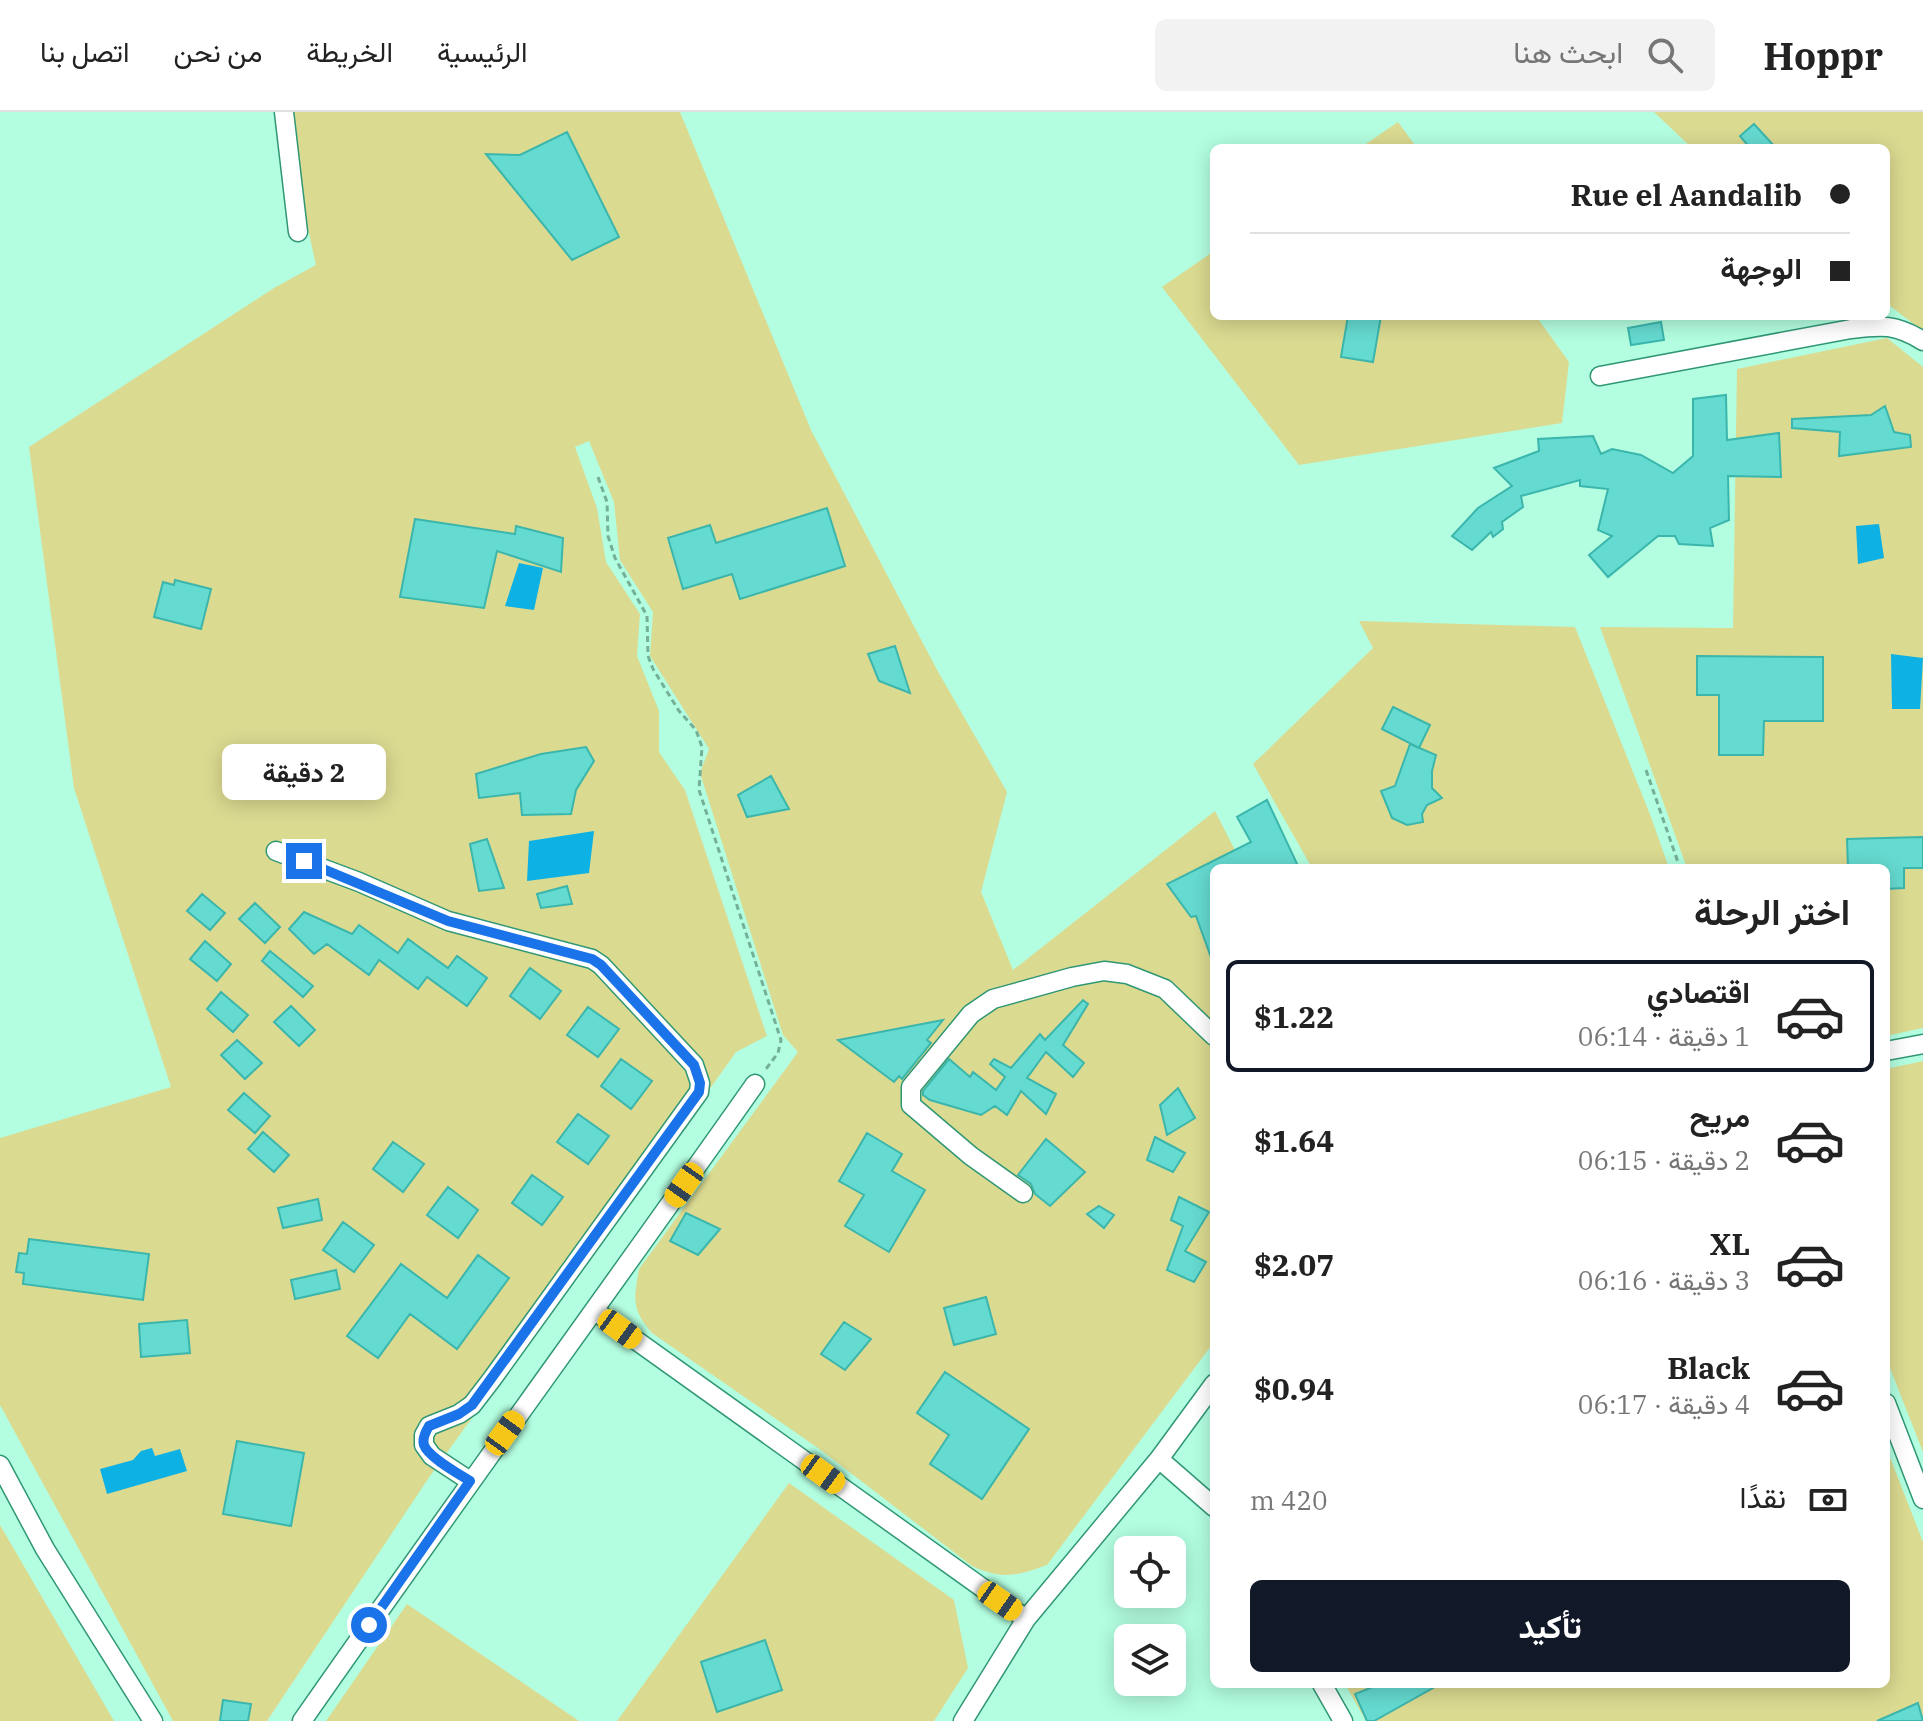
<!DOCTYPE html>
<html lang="ar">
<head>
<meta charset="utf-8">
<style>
	:root { --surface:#fff; --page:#f2f2f2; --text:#222; --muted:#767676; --line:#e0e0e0; --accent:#111827 }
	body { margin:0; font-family:"IBM Plex Serif",Vazirmatn,serif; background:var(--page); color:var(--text); direction:rtl; height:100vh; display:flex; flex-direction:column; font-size:30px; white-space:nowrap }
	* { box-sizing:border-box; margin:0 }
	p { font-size:26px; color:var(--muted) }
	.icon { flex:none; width:44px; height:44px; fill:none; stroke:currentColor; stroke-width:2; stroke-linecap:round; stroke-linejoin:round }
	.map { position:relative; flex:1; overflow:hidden; direction:ltr }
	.side { position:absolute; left:1210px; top:752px; width:680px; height:824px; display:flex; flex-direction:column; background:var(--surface); border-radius:12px; box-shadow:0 4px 20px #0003; direction:rtl }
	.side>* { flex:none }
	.guide { position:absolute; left:1210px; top:32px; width:680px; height:176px; border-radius:12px; box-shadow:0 4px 20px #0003; direction:rtl; display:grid; align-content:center; height:176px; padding:0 40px; background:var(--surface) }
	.controls { position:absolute; left:1114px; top:1424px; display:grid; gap:16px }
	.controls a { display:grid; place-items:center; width:72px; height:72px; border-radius:12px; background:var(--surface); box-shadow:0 4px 20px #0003; font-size:40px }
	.end { position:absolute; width:36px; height:36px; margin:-18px; border:10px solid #1a73e8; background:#fff; box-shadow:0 0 0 4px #fff }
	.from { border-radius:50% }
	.bubble { position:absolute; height:56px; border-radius:12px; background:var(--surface); box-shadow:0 4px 20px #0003; font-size:26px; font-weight:700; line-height:56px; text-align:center; direction:rtl }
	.car { position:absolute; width:24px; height:48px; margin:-24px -12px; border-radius:10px; box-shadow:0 0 6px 2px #0007; background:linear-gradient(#f5c518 24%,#345 0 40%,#f5c518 0 76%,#345 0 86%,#f5c518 0) }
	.guide b { display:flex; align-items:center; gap:28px; height:76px; font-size:30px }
	.guide b+b { border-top:2px solid var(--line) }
	.guide i { width:20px; height:20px; background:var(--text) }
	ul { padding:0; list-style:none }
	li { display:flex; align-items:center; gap:24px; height:112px; margin:0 16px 12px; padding:0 24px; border:4px solid transparent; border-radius:12px }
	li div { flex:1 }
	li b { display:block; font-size:30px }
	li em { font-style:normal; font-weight:700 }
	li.on { border-color:var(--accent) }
	li>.icon { width:72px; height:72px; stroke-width:1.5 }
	h2 { padding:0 40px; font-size:36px; line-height:96px }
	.pay { display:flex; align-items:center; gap:20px; height:88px; padding:0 40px; font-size:30px }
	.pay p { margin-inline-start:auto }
	.action { display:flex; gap:16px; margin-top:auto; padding:16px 40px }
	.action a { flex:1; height:92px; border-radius:12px; background:var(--accent); color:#fff; font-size:32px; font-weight:700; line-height:92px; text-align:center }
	header { display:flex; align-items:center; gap:48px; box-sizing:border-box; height:112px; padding:0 40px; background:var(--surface); border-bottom:2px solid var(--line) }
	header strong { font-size:38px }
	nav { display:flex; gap:44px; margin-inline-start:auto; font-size:28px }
	.search { width:560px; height:72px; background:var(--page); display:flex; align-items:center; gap:20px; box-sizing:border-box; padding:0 28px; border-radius:12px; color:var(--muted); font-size:30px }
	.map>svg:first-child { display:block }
	.green { fill:#dbda91 }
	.water { fill:#0db1e3 }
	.building { fill:#65dad0; stroke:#3bb6ac; stroke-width:2 }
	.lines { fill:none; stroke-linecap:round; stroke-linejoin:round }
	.minor-casing { stroke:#309775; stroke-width:21 }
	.path { stroke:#74af98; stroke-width:3; stroke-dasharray:6 4; stroke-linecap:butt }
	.minor { stroke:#fff; stroke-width:18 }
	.route { stroke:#1a73e8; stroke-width:10 }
</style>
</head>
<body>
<header>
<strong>Hoppr</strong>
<div class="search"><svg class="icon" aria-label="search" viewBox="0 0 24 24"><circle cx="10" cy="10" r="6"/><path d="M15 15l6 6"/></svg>ابحث هنا</div>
<nav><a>الرئيسية</a><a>الخريطة</a><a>من نحن</a><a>اتصل بنا</a></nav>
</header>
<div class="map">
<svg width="1923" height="1609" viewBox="0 0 1923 1609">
	<rect width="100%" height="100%" fill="#b3fee0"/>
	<path class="green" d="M292,0H680L811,318L936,556L1007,680L981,780L1013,858L1215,699L1244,756H1214V1230L1047,1453C1017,1464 1002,1468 972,1454L818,1336L652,1221C631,1197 634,1187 639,1157L798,940L783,923L700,661L709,637L650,544L653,500L620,448L614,390L589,329L575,335L597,396L606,450L640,502L637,544L659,599V640L685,678L767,924L736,940L719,964L430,1364L267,1609H173L0,1293V1026L171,975L74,676L29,335L274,176L316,153L295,58Z
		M1654,0H1923V219L1886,191V36H1692Z
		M1398,10L1417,36H1360Z
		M1214,139V204H1536L1569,250L1562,311L1299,353L1162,175Z
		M1887,226L1923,255V916L1886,924V756H1687L1600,515L1733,516L1737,257Z
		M1359,509L1575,515L1651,705L1669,756H1312L1253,652L1373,536Z
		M1923,949V1340L1886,1246V957Z
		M1886,1335L1923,1430V1609H1366L1345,1572H1886Z
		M789,1371L954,1488L968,1556L934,1609H617Z
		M0,1413L114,1609H0Z
		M407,1492L579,1609H326Z"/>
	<path class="water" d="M1879,412L1884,446L1858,452L1856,414Z
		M519,451L543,456L534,498L505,494Z
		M1891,542L1923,546L1920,597H1892Z
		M594,719L589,761L527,769L529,729Z
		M152,1336L155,1344L180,1337L187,1359L107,1382L100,1357L133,1348L141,1339Z"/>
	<path class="building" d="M1754,12L1776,36H1750L1740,24Z
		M567,20L619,125L572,148L486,42L520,43Z
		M1348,204H1381L1373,250L1341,245Z
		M1661,210L1664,228L1631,233L1628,216Z
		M1726,283L1727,328L1779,321L1781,365L1728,364L1729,408L1710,416L1713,434L1679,432L1675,424H1658L1608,465L1589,443L1612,424L1598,418L1608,377L1580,374V368L1521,384L1523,395L1502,410L1503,417L1493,425L1491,420L1472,438L1452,424L1478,396L1512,374L1494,356L1539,339L1538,327L1593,324L1601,342L1612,337L1641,343L1673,361L1693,344V287Z
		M1885,294L1894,320L1910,323L1911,335L1839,344L1840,320L1792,316V307L1871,303Z
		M827,396L845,454L740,487L732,462L683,477L668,426L710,413L716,431Z
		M415,407L515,422L516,414L563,426L561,460L497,439L484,496L400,485Z
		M175,468L211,477L201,517L154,505L163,470L174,473Z
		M895,534L910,581L879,569L868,542Z
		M1697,544L1823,545V609H1764L1763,643H1719V583H1697Z
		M1393,595L1430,613L1419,636L1382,617Z
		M1410,632L1436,643L1432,659V676L1442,686L1427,693L1422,702L1423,710L1407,713L1392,706L1381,679L1395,674Z
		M586,635L594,649L576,678L571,702L522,703L520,681L479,686L476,662L541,642Z
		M771,664L789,697L747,705L738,683Z
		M1267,688L1299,756H1214V847L1212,848L1196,804L1191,805L1167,772L1251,730L1237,705Z
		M1923,725V756H1904V776L1886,777V756H1848L1847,727Z
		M487,727L504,776L479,779L470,732Z
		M567,774L572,792L541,796L537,782Z
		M202,782L225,801L210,818L187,799Z
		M255,791L280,815L265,831L239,807Z
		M304,800L352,822L359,813L398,841L408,827L448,856L457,844L487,866L467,894L427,865L418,877L379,848L369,863L327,832L314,842L289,817Z
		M205,829L231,852L217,869L190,847Z
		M270,839L313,874L303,885L262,849Z
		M530,856L561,879L540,907L510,884Z
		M221,880L248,903L233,920L207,897Z
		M1083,888L1088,892L1063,933L1084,951L1073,965L1046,940L1027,966L1056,982L1046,1002L1021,979L1007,1003L995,994L981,1003L930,988L923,983V979L949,947L970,965L973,960L996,978L1005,965L990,952L994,947L1011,956L1040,922L1045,928Z
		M291,894L315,918L299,934L274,910Z
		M588,895L619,917L598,945L567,923Z
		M943,908L927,928L931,931L902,967L899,964L894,970L838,928Z
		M237,928L262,951L245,967L221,943Z
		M621,947L652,969L631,997L601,974Z
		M1178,976L1195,1006L1167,1023L1160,993Z
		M244,981L270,1004L255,1021L228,998Z
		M578,1002L609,1024L588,1052L557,1030Z
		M263,1020L289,1043L274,1060L248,1037Z
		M867,1021L902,1042L892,1059L925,1078L889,1140L845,1114L864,1083L839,1069Z
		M1155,1025L1185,1041L1173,1060L1147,1048Z
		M1046,1027L1085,1060L1050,1094L1035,1082L1031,1072L1018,1063Z
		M393,1030L424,1052L403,1080L373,1057Z
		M532,1063L563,1085L542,1113L512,1091Z
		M448,1075L478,1098L458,1126L427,1103Z
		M1179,1085L1209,1100L1185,1139L1206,1150L1194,1170L1167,1158L1183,1114L1171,1108Z
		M318,1087L322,1108L283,1116L278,1096Z
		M1099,1094L1114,1103L1104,1116L1087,1102Z
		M686,1101L720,1117L698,1143L670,1129Z
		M343,1110L374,1133L354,1160L323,1138Z
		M29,1127L149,1142L143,1188L23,1172L24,1161L16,1160L19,1141L27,1142Z
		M478,1143L509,1166L457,1237L410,1202L378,1246L347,1224L401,1152L447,1186Z
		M336,1158L340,1177L295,1187L291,1168Z
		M986,1185L996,1222L954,1233L944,1196Z
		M187,1208L190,1241L141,1245L139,1212Z
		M844,1210L871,1227L845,1258L821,1242Z
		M945,1260L1029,1317L982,1387L930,1352L949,1323L917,1301Z
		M237,1329L304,1341L291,1414L223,1402Z
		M765,1528L782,1578L717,1600L701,1550Z
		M1380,1572H1440L1374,1609H1367L1355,1582Z
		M223,1588L251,1592L248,1609H220Z
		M1918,1591L1923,1609H1877Z"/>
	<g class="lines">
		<defs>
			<path id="minor" d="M284,0L298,120
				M1600,264L1851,217C1882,213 1896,212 1923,229
				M276,739L359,770L448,809L592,847L601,853L694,953L700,971L699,980L492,1267L472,1293L459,1302L429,1314L424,1323V1333L432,1344L470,1369
				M1886,939L1923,932
				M1023,1081L971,1044L911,993V975L971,902L993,887L1072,865L1104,859L1127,862L1165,877L1214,924
				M595,1199L1026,1507
				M1886,1291L1923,1387
				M1159,1347L1214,1395
				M0,1353L45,1437L153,1609
				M1322,1572L1343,1609
				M302,1609C451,1395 605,1185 755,972
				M963,1609L1026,1507L1159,1347L1214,1272"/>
		</defs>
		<use href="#minor" class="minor-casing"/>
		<path class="path" d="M598,365L607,390L608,424L615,446L647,504L648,544L653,557L679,599L696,618L702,635L699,678L781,928L778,941L766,957
			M1646,658L1680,756"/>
		<use href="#minor" class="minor"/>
	</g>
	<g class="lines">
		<path class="route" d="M304,749L448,809L592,847L601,853L694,953L700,971L699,980L472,1293L459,1302L429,1314C426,1319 422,1327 424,1333C428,1345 459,1362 470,1369L369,1513"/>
	</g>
</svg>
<div class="controls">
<a><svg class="icon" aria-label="locate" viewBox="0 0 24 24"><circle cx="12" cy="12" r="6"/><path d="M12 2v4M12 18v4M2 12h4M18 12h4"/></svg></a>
<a><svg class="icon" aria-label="layers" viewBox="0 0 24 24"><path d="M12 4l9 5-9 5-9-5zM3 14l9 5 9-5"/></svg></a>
</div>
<i class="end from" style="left:369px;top:1513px"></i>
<i class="end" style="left:304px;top:749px"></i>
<div class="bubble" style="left:222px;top:632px;width:164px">2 دقيقة</div>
<i class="car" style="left:684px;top:1073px;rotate:215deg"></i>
<i class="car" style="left:620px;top:1217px;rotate:126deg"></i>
<i class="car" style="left:505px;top:1321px;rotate:36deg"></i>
<i class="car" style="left:823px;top:1362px;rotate:126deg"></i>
<i class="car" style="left:1000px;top:1489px;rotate:125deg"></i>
<div class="guide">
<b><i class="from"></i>Rue el Aandalib</b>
<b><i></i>الوجهة</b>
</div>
<section class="side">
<h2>اختر الرحلة</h2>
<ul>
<li class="on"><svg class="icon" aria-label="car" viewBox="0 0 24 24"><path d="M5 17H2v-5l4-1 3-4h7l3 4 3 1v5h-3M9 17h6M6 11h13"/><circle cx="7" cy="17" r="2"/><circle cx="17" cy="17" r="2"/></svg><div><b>اقتصادي</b><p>1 دقيقة · 06:14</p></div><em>$1.22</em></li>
<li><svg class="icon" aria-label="car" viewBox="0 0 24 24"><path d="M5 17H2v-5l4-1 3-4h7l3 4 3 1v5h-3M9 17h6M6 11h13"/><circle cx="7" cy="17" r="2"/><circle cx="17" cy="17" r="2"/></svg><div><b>مريح</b><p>2 دقيقة · 06:15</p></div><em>$1.64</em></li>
<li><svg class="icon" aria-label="car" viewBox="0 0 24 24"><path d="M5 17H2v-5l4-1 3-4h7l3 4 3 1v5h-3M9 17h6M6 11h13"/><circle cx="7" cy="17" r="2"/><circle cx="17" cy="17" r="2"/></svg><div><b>XL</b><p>3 دقيقة · 06:16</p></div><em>$2.07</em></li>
<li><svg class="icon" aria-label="car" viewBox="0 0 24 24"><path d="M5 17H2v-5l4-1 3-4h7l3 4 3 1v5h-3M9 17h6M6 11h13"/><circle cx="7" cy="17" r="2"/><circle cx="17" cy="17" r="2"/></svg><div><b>Black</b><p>4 دقيقة · 06:17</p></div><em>$0.94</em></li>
</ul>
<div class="pay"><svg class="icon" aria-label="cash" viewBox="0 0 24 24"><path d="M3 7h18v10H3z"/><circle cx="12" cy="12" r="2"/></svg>نقدًا<p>420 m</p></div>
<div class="action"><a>تأكيد</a></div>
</section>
</div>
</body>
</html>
